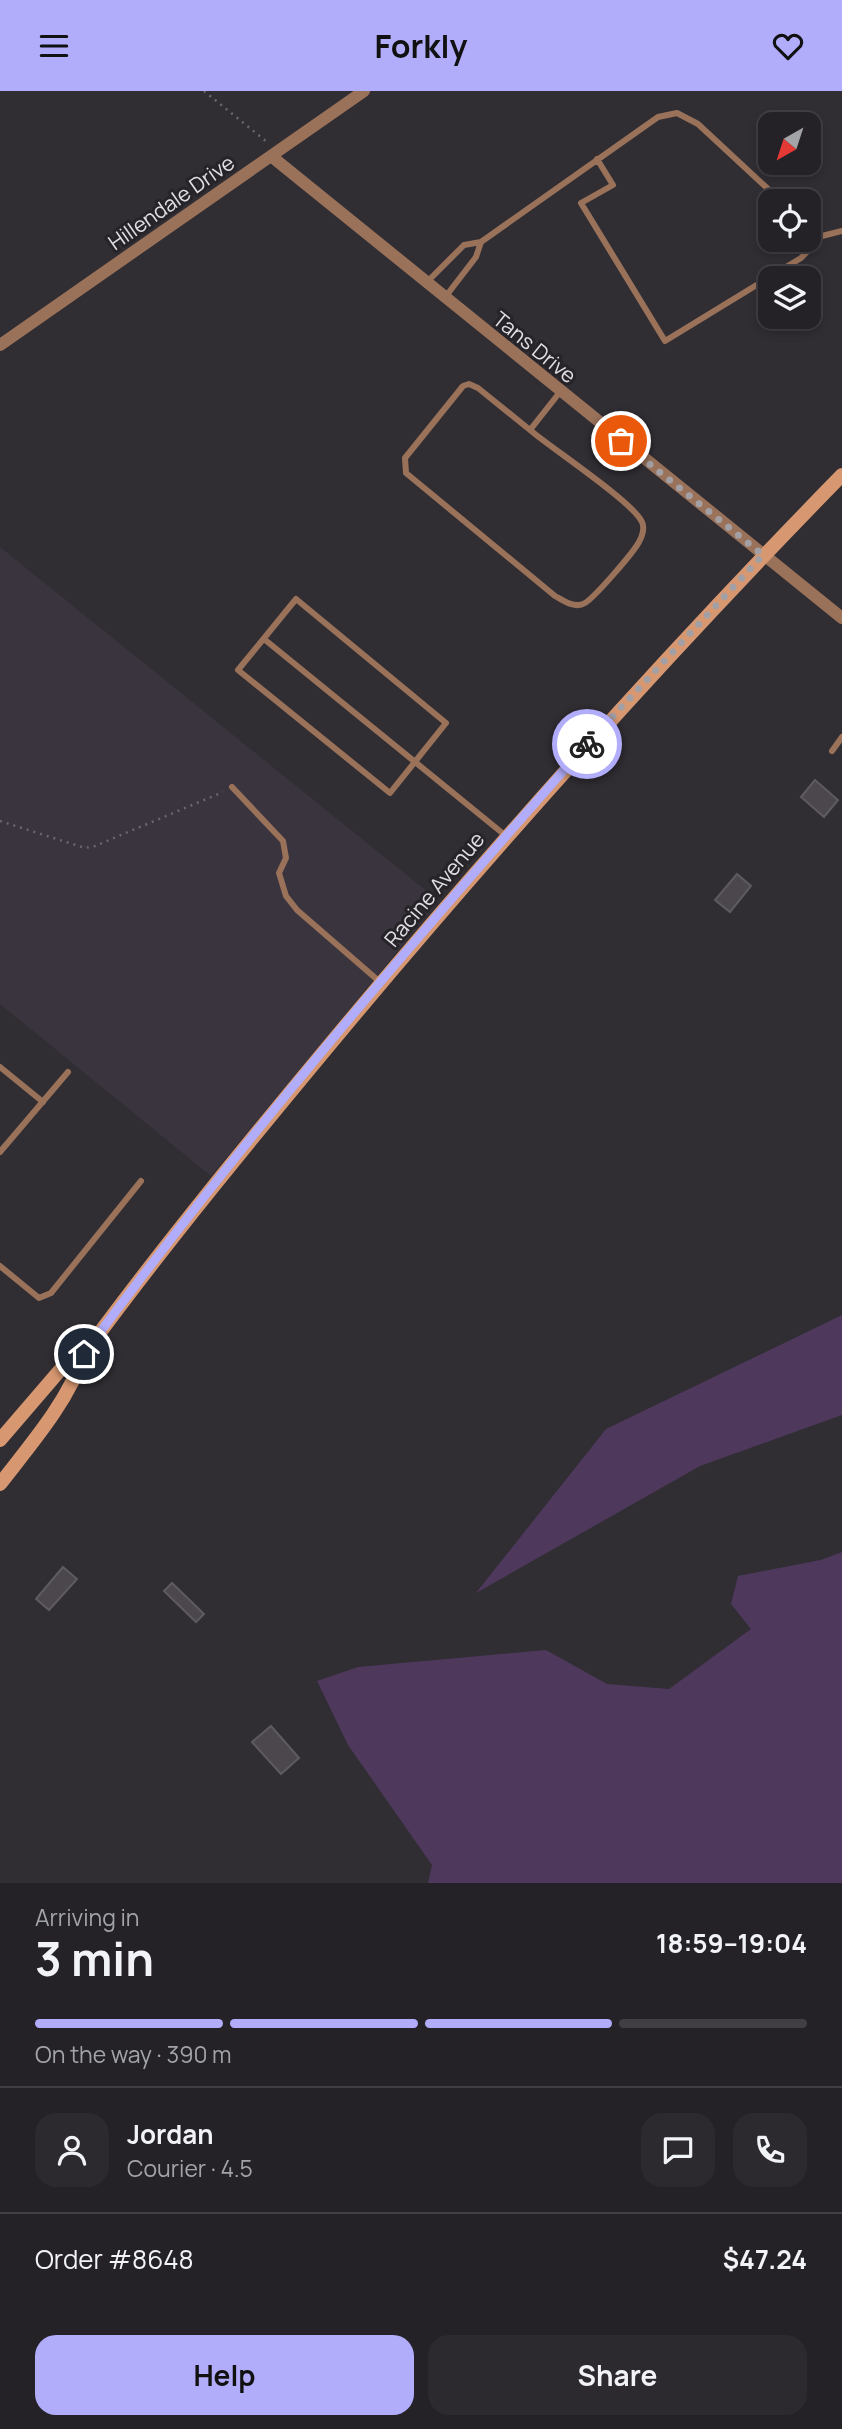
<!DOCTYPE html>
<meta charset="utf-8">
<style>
body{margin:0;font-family:Manrope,sans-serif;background:#2c2a2e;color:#f1f3f6;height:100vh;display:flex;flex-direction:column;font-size:26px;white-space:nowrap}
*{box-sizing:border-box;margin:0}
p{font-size:23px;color:#a3a4a7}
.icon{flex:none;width:38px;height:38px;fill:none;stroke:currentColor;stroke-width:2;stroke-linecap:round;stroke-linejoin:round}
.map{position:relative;height:1792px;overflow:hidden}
.panel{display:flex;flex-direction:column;background:#242226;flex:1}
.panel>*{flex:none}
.needle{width:46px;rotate:219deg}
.tools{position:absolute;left:758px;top:21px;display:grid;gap:14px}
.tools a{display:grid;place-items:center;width:63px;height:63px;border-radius:14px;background:#242226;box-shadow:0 4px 10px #0003,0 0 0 2px #413f43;font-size:35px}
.pin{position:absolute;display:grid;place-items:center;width:60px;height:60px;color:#fff;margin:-30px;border:4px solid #fff;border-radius:50%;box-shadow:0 2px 7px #0007}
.courier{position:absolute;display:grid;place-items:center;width:70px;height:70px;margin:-35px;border:5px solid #b1adfa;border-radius:50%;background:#fff;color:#222;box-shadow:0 2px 9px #0007}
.headline em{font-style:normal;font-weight:700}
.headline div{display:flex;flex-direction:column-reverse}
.headline{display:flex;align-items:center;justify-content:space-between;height:119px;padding:0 35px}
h1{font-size:46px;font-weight:700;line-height:52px}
.bar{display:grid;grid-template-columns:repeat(4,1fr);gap:10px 7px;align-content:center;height:84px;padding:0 35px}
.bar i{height:9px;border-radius:5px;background:#413f43}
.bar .current{background:#b1adfa}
.bar p{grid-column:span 4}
.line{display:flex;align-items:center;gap:18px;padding:0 35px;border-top:2px solid #413f43}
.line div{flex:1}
.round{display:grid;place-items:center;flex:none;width:74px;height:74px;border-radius:21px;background:#2c2a2e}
.action{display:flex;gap:14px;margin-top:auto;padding:14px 35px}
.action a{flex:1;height:80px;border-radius:21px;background:#b1adfa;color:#111;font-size:28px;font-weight:700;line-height:80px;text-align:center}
.action a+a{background:#2c2a2e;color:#f1f3f6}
header{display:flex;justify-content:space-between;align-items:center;height:91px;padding:0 35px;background:#b1adfa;color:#111;font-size:32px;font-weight:700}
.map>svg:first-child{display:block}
</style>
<header><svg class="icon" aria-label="menu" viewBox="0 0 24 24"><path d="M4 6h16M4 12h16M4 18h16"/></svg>Forkly<svg class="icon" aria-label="heart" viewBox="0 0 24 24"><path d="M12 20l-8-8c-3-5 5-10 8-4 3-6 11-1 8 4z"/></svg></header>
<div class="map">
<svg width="842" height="1792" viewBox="0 0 842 1792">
<rect width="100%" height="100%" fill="#302d33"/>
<!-- built -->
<path fill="#3a343f" d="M 0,456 L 439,810 L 211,1085 L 0,913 Z"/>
<!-- green -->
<path fill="#4e395d" d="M 842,1224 L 842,1324 L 700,1375 L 476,1502 L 606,1338 Z
M 842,1461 L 842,1792 L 428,1792 L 432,1774 L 348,1654 L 317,1590 L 358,1576 L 546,1559 L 607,1593 L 669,1598 L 751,1538 L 731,1513 L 738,1485 L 821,1469 Z"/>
<!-- building -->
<path fill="#4b474d" stroke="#5e5a61" stroke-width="2" d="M 815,689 L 838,709 L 824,726 L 801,706 Z
M 737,783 L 751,795 L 730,821 L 715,809 Z
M 63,1476 L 77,1488 L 49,1519 L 36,1508 Z
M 172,1492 L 204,1523 L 196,1531 L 164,1500 Z
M 271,1635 L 299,1667 L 281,1683 L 252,1651 Z"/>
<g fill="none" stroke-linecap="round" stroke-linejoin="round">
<!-- path -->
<path stroke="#6a676d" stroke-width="2.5" stroke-dasharray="2 5" stroke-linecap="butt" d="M 204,0 L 267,51
M 0,730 L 85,757 L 95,755 L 223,701"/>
<!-- service -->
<path stroke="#9a725a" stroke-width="6" d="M 597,68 L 613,94 L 581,112 L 665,250 L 801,167 L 822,145
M 808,136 L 822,145 L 842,140
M 481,151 L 658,26 L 677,22 L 698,33 L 781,110
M 426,192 L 464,154 L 481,151 L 476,166 L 446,205
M 530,339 L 478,297 L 469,293 L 463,295 L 405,367 L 406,382 L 555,505 C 564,510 575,518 585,512 C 595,506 633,462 639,451 C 642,446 645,437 642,431 C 633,411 551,357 530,339 L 560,301
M 296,508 L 446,632 L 390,702 L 238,579 Z
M 264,548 L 506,745
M 832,660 L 842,646
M 232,696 L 283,750 L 286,767 L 279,782 L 286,805 L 297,819 L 380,891
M 0,976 L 43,1011
M 0,1061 L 68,981
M 0,1175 L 39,1207 L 51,1202 L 141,1090"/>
<!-- minor -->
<path stroke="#9a725a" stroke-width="12" d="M 271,65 L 842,527
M 0,254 L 364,0"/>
<!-- secondary -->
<path stroke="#d79871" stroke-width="14" d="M 0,1349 L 61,1278 L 84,1263
M 0,1393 C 31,1353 68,1311 84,1263 C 167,1150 256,1042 346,934 C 505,744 669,561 842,384"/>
</g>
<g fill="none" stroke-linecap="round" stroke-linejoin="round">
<!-- done -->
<path stroke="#a2a0a5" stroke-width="7" stroke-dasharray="0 12.6" d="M 587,653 L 763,464 L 621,350"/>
<!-- route -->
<path stroke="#b1adfa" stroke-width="9" d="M 84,1263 C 240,1051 413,850 587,653"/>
</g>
<g text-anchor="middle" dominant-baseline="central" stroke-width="6" stroke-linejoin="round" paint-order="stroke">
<!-- street labels -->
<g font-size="21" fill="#e0dee2" stroke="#262329">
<text transform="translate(171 111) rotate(-35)">Hillendale Drive</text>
<text transform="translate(535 256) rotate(39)">Tans Drive</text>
<text transform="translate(434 798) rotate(-50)">Racine Avenue</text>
</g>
</g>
</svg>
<div class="tools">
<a><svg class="needle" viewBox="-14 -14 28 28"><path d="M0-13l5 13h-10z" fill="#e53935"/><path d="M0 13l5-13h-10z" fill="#a3a4a7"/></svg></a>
<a><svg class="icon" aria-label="locate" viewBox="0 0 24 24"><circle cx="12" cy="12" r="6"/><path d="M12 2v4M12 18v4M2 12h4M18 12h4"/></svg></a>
<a><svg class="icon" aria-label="layers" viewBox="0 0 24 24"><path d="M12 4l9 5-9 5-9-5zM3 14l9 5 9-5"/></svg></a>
</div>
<div class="pin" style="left:621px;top:350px;background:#ea580c"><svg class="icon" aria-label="bag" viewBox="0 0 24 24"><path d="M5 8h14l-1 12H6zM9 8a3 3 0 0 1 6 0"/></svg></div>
<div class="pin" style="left:84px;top:1263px;background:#1f2937"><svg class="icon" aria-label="home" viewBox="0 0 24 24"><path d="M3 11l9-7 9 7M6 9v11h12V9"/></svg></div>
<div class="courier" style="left:587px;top:653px"><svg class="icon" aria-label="bike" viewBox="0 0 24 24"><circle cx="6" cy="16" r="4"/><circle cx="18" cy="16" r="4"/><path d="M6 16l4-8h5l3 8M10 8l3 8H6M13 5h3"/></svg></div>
</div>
<section class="panel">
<div class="headline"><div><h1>3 min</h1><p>Arriving in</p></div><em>18:59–19:04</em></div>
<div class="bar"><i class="current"></i><i class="current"></i><i class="current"></i><i></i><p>On the way · 390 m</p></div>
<div class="line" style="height:126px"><a class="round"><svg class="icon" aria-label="person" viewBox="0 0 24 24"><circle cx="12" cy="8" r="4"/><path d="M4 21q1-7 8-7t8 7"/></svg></a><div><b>Jordan</b><p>Courier · 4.5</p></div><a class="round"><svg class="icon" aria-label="chat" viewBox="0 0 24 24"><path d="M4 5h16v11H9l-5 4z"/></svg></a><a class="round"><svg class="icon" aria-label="phone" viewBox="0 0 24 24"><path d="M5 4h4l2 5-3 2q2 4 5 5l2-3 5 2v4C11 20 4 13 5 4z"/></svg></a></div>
<div class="line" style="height:91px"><div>Order #8648</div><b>$47.24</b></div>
<div class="action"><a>Help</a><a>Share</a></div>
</section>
